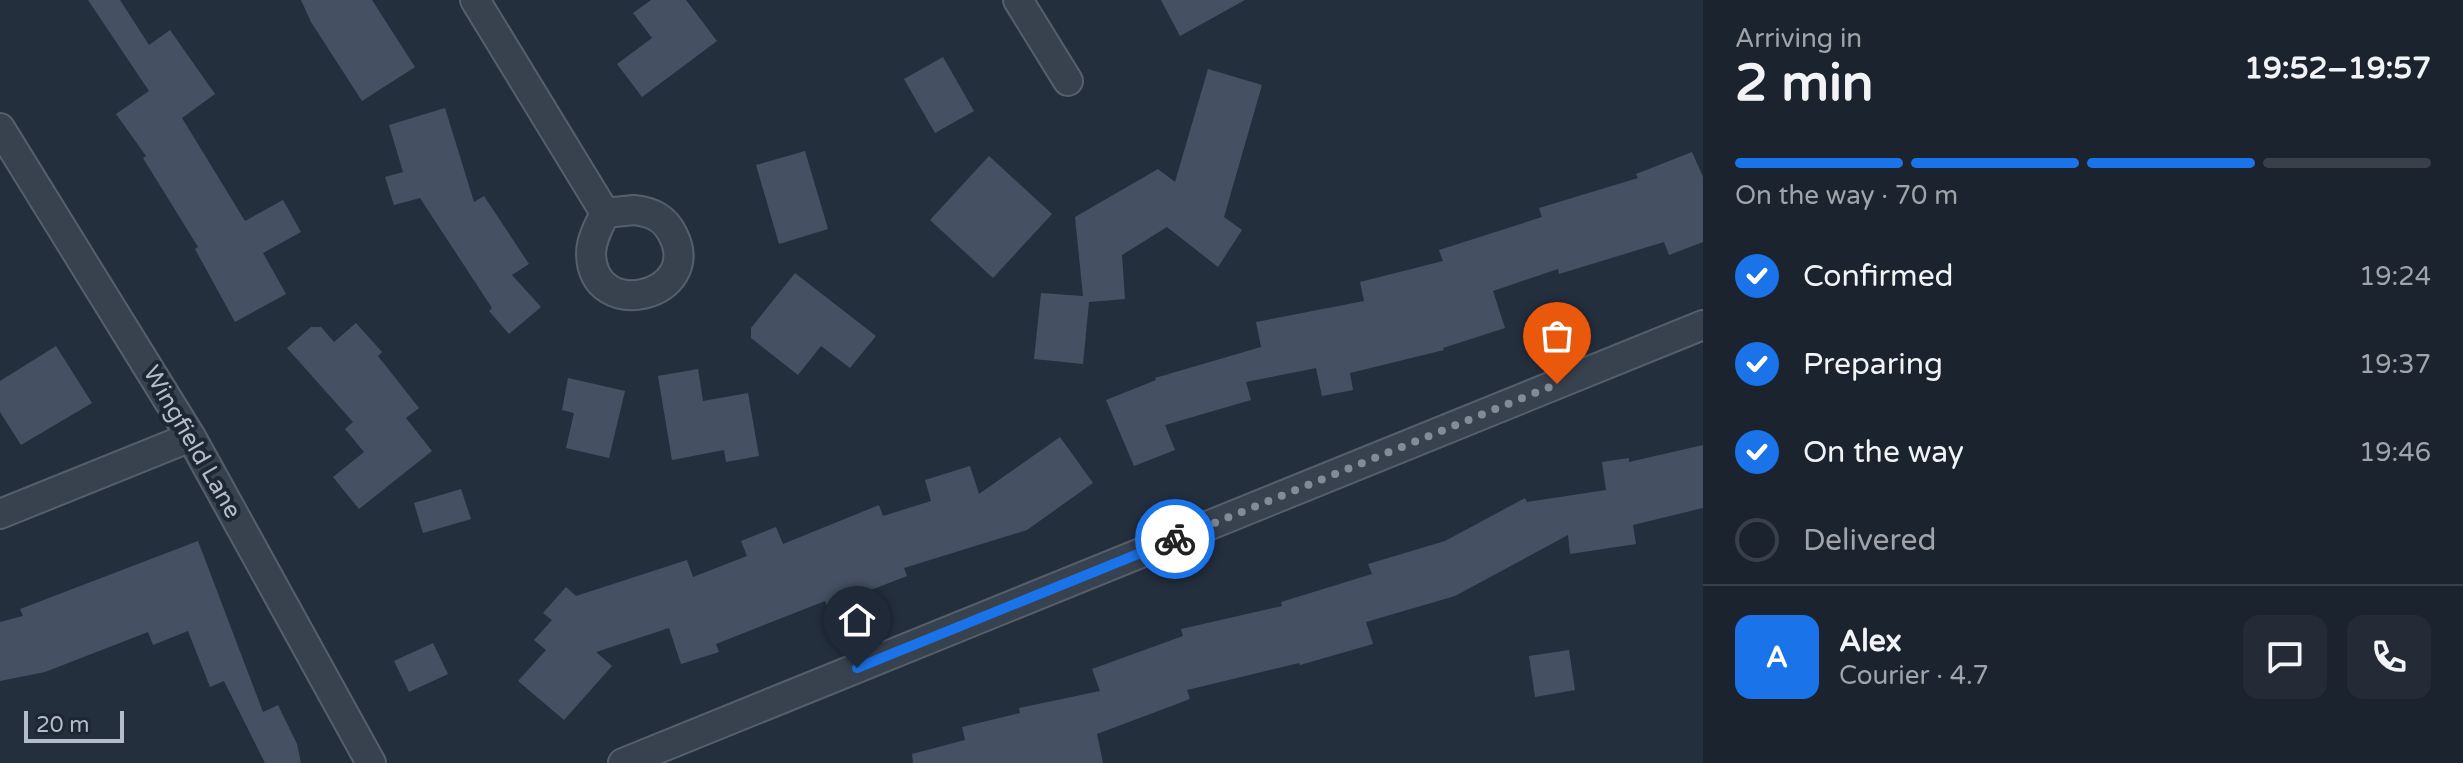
<!DOCTYPE html>
<meta charset="utf-8">
<style>
body{margin:0;font-family:"Varela Round",sans-serif;background:#242b36;color:#f1f3f6;height:100vh;display:flex;flex-direction:column;font-size:30px;white-space:nowrap}
*{box-sizing:border-box;margin:0}
p{font-size:26px;color:#a0a4aa}
.icon{flex:none;width:44px;height:44px;fill:none;stroke:currentColor;stroke-width:2;stroke-linecap:round;stroke-linejoin:round}
.map{position:relative;flex:1;overflow:hidden}
.details{display:flex;flex-direction:column;background:#1b232e;width:760px}
.details>*{flex:none}
.scale{position:absolute;left:24px;bottom:20px;width:100px;box-sizing:border-box;padding-left:8px;border:4px solid #b4bcc9;border-top:0;font-size:22px;line-height:28px;white-space:nowrap;color:#b4bcc9;-webkit-text-stroke:6px #1d2633;paint-order:stroke}
.pin{position:absolute;display:grid;place-items:center;width:68px;height:68px;color:#fff;margin:-82px -34px;border-radius:50% 50% 50% 0;rotate:-45deg;box-shadow:0 0 8px #0007}
.pin .icon{rotate:45deg}
.courier{position:absolute;display:grid;place-items:center;width:80px;height:80px;margin:-40px;border:6px solid #1a73e8;border-radius:50%;background:#fff;color:#222;box-shadow:0 2px 10px #0007}
.summary em{font-style:normal;font-weight:700}
.summary div{display:flex;flex-direction:column-reverse}
.summary{display:flex;align-items:center;justify-content:space-between;height:136px;padding:0 32px}
h1{font-size:52px;font-weight:700;line-height:60px}
.bar{display:grid;grid-template-columns:repeat(4,1fr);gap:12px 8px;align-content:center;height:96px;padding:0 32px}
.bar i{height:10px;border-radius:6px;background:#39404a}
.bar .selected{background:#1a73e8}
.bar p{grid-column:span 4}
.line{display:flex;align-items:center;gap:20px;padding:0 32px;border-top:2px solid #39404a}
.line div{flex:1}
.round{display:grid;place-items:center;flex:none;width:84px;height:84px;border-radius:16px;background:#242b36}
ol{padding:0 32px;list-style:none}
li{display:flex;align-items:center;gap:24px;height:88px}
li p{margin-inline-start:auto}
li .icon{padding:8px;border-radius:50%;background:#1a73e8;color:#fff;stroke-width:4}
li:last-child{color:#a0a4aa}
li i{width:44px;height:44px;border:4px solid #39404a;border-radius:50%}
main{display:flex;flex:1;min-height:0}
.map>svg:first-child{display:block}
</style>
<main>
<div class="map">
<svg width="1703" height="763" viewBox="0 0 1703 763">
<rect width="100%" height="100%" fill="#242f3e"/>
<!-- building -->
<path fill="#455162" d="M 88,0 L 120,0 L 149,45 L 170,30 L 215,94 L 182,118 L 245,221 L 283,200 L 301,232 L 263,253 L 286,294 L 235,322 L 195,249 L 198,247 L 143,158 L 146,156 L 116,114 L 149,91 Z
M 301,0 L 372,0 L 415,67 L 362,101 L 311,22 Z
M 651,0 L 686,0 L 717,41 L 642,97 L 617,64 L 652,38 L 633,13 Z
M 1161,0 L 1245,0 L 1180,36 Z
M 943,57 L 974,111 L 935,133 L 904,79 Z
M 1208,69 L 1262,85 L 1224,217 L 1242,230 L 1218,267 L 1167,227 L 1122,255 L 1125,299 L 1089,302 L 1083,364 L 1034,359 L 1041,293 L 1083,296 L 1075,217 L 1158,169 L 1175,182 Z
M 445,108 L 474,202 L 484,196 L 529,264 L 512,275 L 541,307 L 509,334 L 489,311 L 492,308 L 420,198 L 394,205 L 385,177 L 403,172 L 389,125 Z
M 805,151 L 828,229 L 779,244 L 756,165 Z
M 1692,152 L 1703,177 L 1703,242 L 1669,255 L 1664,242 L 1559,274 L 1558,269 L 1493,291 L 1505,328 L 1443,348 L 1444,350 L 1350,373 L 1353,390 L 1322,396 L 1316,368 L 1246,382 L 1251,400 L 1165,425 L 1175,450 L 1134,466 L 1106,400 L 1156,380 L 1155,378 L 1261,347 L 1256,322 L 1364,301 L 1360,282 L 1443,261 L 1439,250 L 1542,217 L 1539,208 L 1638,178 L 1636,174 Z
M 989,156 L 1052,214 L 993,278 L 930,220 Z
M 795,273 L 876,336 L 850,368 L 821,346 L 798,375 L 751,338 L 751,328 Z
M 356,323 L 382,352 L 378,356 L 419,408 L 406,418 L 432,451 L 359,509 L 333,477 L 364,452 L 345,429 L 353,422 L 287,348 L 311,327 L 321,327 L 334,342 Z
M 56,346 L 92,403 L 21,445 L 0,412 L 0,381 Z
M 698,369 L 703,401 L 748,393 L 759,456 L 726,462 L 724,450 L 672,460 L 658,376 Z
M 568,378 L 625,391 L 609,458 L 566,448 L 574,413 L 562,410 Z
M 1060,437 L 1093,483 L 1027,530 L 904,568 L 907,576 L 827,607 L 825,601 L 716,644 L 719,652 L 681,664 L 669,628 L 596,652 L 612,666 L 564,720 L 518,681 L 546,650 L 534,640 L 552,620 L 543,613 L 566,587 L 576,596 L 687,560 L 693,577 L 747,556 L 741,541 L 776,527 L 783,544 L 879,505 L 883,516 L 931,501 L 925,480 L 970,466 L 979,494 Z
M 1703,445 L 1703,508 L 1633,525 L 1636,544 L 1570,554 L 1568,535 L 1455,596 L 1366,622 L 1373,644 L 1300,665 L 1299,663 L 1187,690 L 1190,699 L 1097,734 L 1103,763 L 913,763 L 912,754 L 965,740 L 962,727 L 1020,713 L 1019,708 L 1100,691 L 1092,669 L 1183,636 L 1181,629 L 1282,606 L 1281,602 L 1372,574 L 1368,564 L 1445,541 L 1525,498 L 1527,502 L 1606,490 L 1602,462 L 1629,458 L 1629,462 Z
M 461,489 L 471,519 L 423,533 L 414,503 Z
M 198,541 L 263,712 L 278,705 L 297,744 L 301,763 L 265,763 L 224,681 L 210,687 L 188,631 L 153,645 L 148,632 L 45,672 L 0,681 L 0,622 L 23,616 L 20,609 Z
M 433,643 L 448,674 L 409,692 L 394,661 Z
M 1569,650 L 1575,690 L 1535,697 L 1529,656 Z"/>
<g fill="none" stroke-linecap="round" stroke-linejoin="round">
<!-- minor casing -->
<g stroke="#565f6c" stroke-width="32">
<path id="minor" d="M 475,0 L 605,213
M 1018,0 L 1068,81
M 0,128 L 191,437 L 371,763
M 634,210 C 652,212 665,218 673,235 C 704,296 593,324 591,254 C 591,239 599,226 605,213 Z
M 0,514 L 191,437
M 623,763 L 1703,325"/>
</g>
<!-- minor -->
<use href="#minor" stroke="#38414e" stroke-width="28"/>
</g>
<g fill="none" stroke-linecap="round" stroke-linejoin="round">
<!-- done -->
<path stroke="#828b98" stroke-width="8" stroke-dasharray="0 14.4" d="M 1175,539 L 1557,384"/>
<!-- route -->
<path stroke="#1a73e8" stroke-width="10" d="M 857,668 L 1175,539"/>
</g>
<g text-anchor="middle" dominant-baseline="central" stroke-width="8" stroke-linejoin="round" paint-order="stroke">
<!-- street labels -->
<g font-size="24" fill="#b4bcc9" stroke="#1d2633">
<text transform="translate(192 442) rotate(60)">Wingfield Lane</text>
</g>
</g>
</svg>
<div class="scale">20 m</div>
<div class="pin" style="left:1557px;top:384px;background:#ea580c"><svg class="icon" aria-label="bag" viewBox="0 0 24 24"><path d="M5 8h14l-1 12H6zM9 8a3 3 0 0 1 6 0"/></svg></div>
<div class="pin" style="left:857px;top:668px;background:#1f2937"><svg class="icon" aria-label="home" viewBox="0 0 24 24"><path d="M3 11l9-7 9 7M6 9v11h12V9"/></svg></div>
<div class="courier" style="left:1175px;top:539px"><svg class="icon" aria-label="bike" viewBox="0 0 24 24"><circle cx="6" cy="16" r="4"/><circle cx="18" cy="16" r="4"/><path d="M6 16l4-8h5l3 8M10 8l3 8H6M13 5h3"/></svg></div>
</div>
<section class="details">
<div class="summary"><div><h1>2 min</h1><p>Arriving in</p></div><em>19:52–19:57</em></div>
<div class="bar"><i class="selected"></i><i class="selected"></i><i class="selected"></i><i></i><p>On the way · 70 m</p></div>
<ol>
<li><svg class="icon" aria-label="check" viewBox="0 0 24 24"><path d="M5 12l5 5 9-10"/></svg>Confirmed<p>19:24</p></li>
<li><svg class="icon" aria-label="check" viewBox="0 0 24 24"><path d="M5 12l5 5 9-10"/></svg>Preparing<p>19:37</p></li>
<li><svg class="icon" aria-label="check" viewBox="0 0 24 24"><path d="M5 12l5 5 9-10"/></svg>On the way<p>19:46</p></li>
<li><i></i>Delivered</li>
</ol>
<div class="line" style="height:144px"><b class="round" style="background:#1a73e8;color:#fff">A</b><div><b>Alex</b><p>Courier · 4.7</p></div><a class="round"><svg class="icon" aria-label="chat" viewBox="0 0 24 24"><path d="M4 5h16v11H9l-5 4z"/></svg></a><a class="round"><svg class="icon" aria-label="phone" viewBox="0 0 24 24"><path d="M5 4h4l2 5-3 2q2 4 5 5l2-3 5 2v4C11 20 4 13 5 4z"/></svg></a></div>
</section>
</main>
